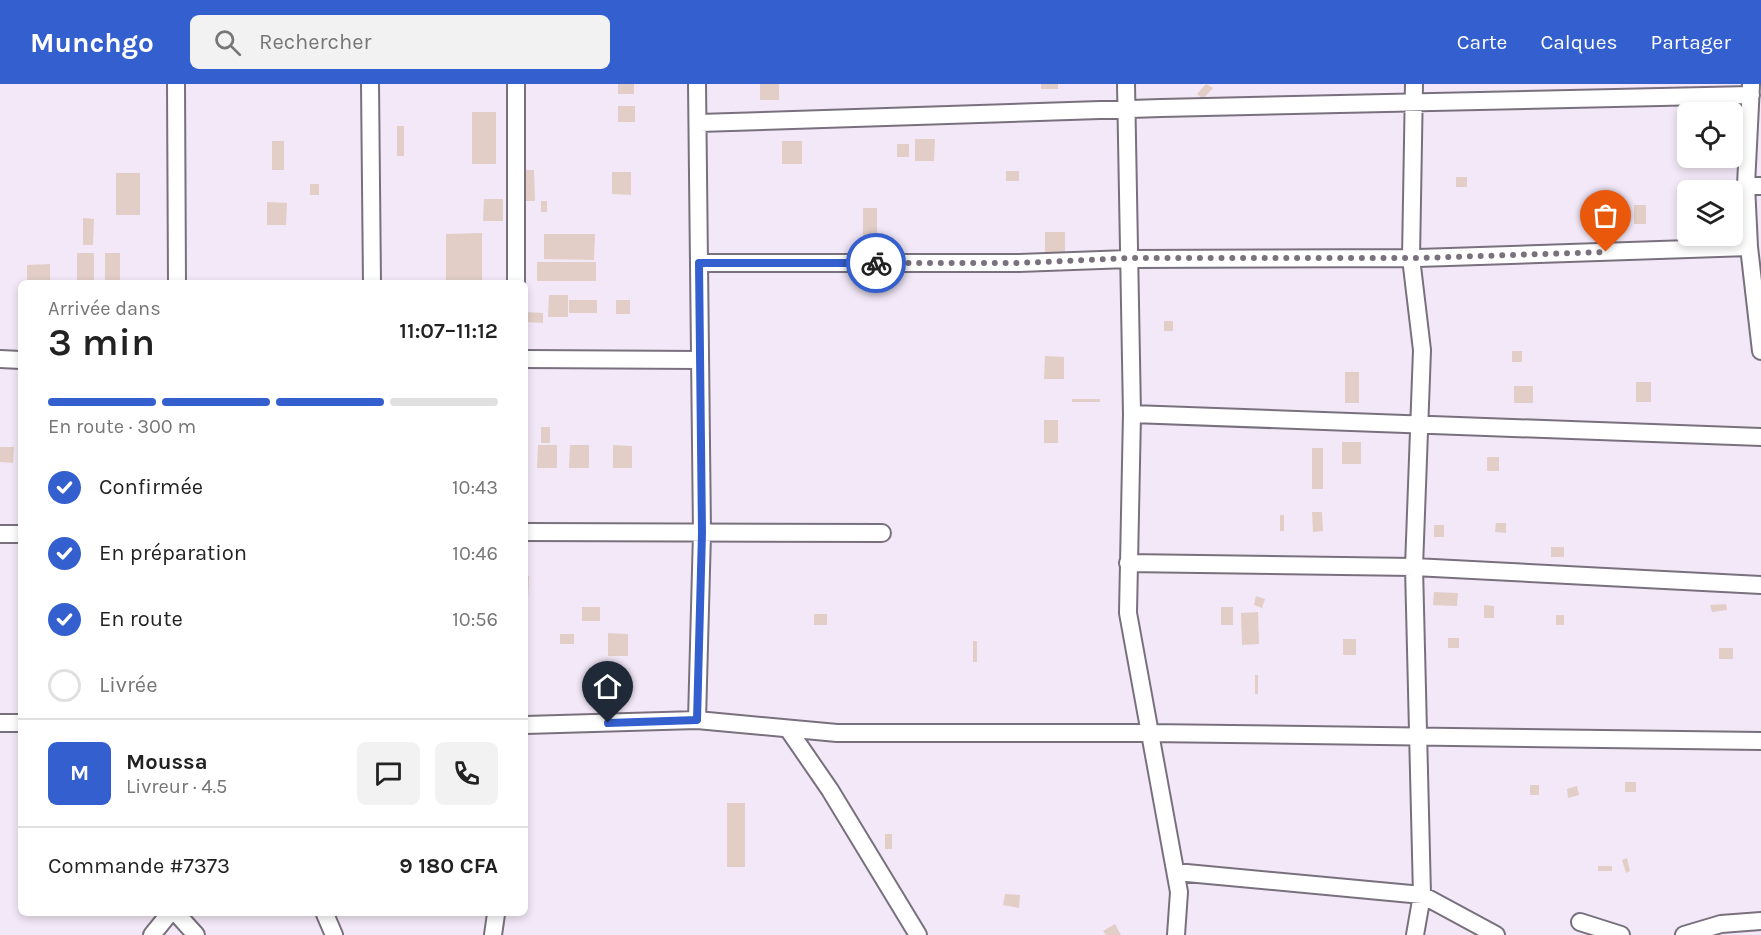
<!DOCTYPE html>
<html lang="fr">
<meta charset="utf-8">
<style>
body{margin:0;font-family:Karla,sans-serif;background:#f2f2f2;color:#222;height:100vh;display:flex;flex-direction:column;font-size:22px;white-space:nowrap}
*{box-sizing:border-box;margin:0}
p{font-size:20px;color:#767676}
.icon{flex:none;width:33px;height:33px;fill:none;stroke:currentColor;stroke-width:2;stroke-linecap:round;stroke-linejoin:round}
.map{position:relative;flex:1;overflow:hidden}
.sheet{position:absolute;left:18px;top:196px;width:510px;height:636px;display:flex;flex-direction:column;background:#fff;border-radius:9px;box-shadow:0 3px 9px #0003}
.sheet>*{flex:none}
.controls{position:absolute;left:1677px;top:18px;display:grid;gap:12px}
.controls a{display:grid;place-items:center;width:66px;height:66px;border-radius:9px;background:#fff;box-shadow:0 3px 9px #0003;font-size:30px}
.pin{position:absolute;display:grid;place-items:center;width:51px;height:51px;color:#fff;margin:-62px -26px;border-radius:50% 50% 50% 0;rotate:-45deg;box-shadow:0 0 6px #0007}
.pin .icon{rotate:45deg}
.courier{position:absolute;display:grid;place-items:center;width:60px;height:60px;margin:-30px;border:4px solid #345fcf;border-radius:50%;background:#fff;color:#222;box-shadow:0 2px 8px #0007}
.overview em{font-style:normal;font-weight:600}
.overview div{display:flex;flex-direction:column-reverse}
.overview{display:flex;align-items:center;justify-content:space-between;height:102px;padding:0 30px}
h1{font-size:39px;font-weight:600;line-height:45px}
.bar{display:grid;grid-template-columns:repeat(4,1fr);gap:9px 6px;align-content:center;height:72px;padding:0 30px}
.bar i{height:8px;border-radius:4px;background:#e0e0e0}
.bar .selected{background:#345fcf}
.bar p{grid-column:span 4}
.line{display:flex;align-items:center;gap:15px;padding:0 30px;border-top:2px solid #e0e0e0}
.line div{flex:1}
.round{display:grid;place-items:center;flex:none;width:63px;height:63px;border-radius:9px;background:#f2f2f2}
ol{padding:0 30px;list-style:none}
li{display:flex;align-items:center;gap:18px;height:66px}
li p{margin-inline-start:auto}
li .icon{padding:6px;border-radius:50%;background:#345fcf;color:#fff;stroke-width:4}
li:last-child{color:#767676}
li i{width:33px;height:33px;border:3px solid #e0e0e0;border-radius:50%}
header{display:flex;align-items:center;gap:36px;box-sizing:border-box;height:84px;padding:0 30px;background:#345fcf;color:#fff}
header strong{font-size:28px}
nav{display:flex;gap:33px;margin-inline-start:auto;font-size:21px}
.search{width:420px;height:54px;background:#f2f2f2;display:flex;align-items:center;gap:15px;box-sizing:border-box;padding:0 21px;border-radius:9px;color:#767676;font-size:22px}
.map>svg:first-child{display:block}
</style>
<header>
<strong>Munchgo</strong>
<div class="search"><svg class="icon" aria-label="search" viewBox="0 0 24 24"><circle cx="10" cy="10" r="6"/><path d="M15 15l6 6"/></svg>Rechercher</div>
<nav><a>Carte</a><a>Calques</a><a>Partager</a></nav>
</header>
<div class="map">
<svg width="1761" height="851" viewBox="0 0 1761 851">
<rect width="100%" height="100%" fill="#f3e8f8"/>
<!-- building -->
<path fill="#e2cec7" d="M 618,0 L 634,0 L 634,10 L 618,10 Z
M 760,0 L 779,0 L 779,16 L 760,16 Z
M 1041,0 L 1058,0 L 1058,5 L 1041,5 Z
M 1206,0 L 1213,4 L 1203,15 L 1197,10 Z
M 618,22 L 635,22 L 635,38 L 618,38 Z
M 472,28 L 496,28 L 496,80 L 472,80 Z
M 397,42 L 404,42 L 404,72 L 397,72 Z
M 915,55 L 935,55 L 934,77 L 915,77 Z
M 272,57 L 284,57 L 284,86 L 272,86 Z
M 782,57 L 802,57 L 802,80 L 782,80 Z
M 897,60 L 909,60 L 909,73 L 897,73 Z
M 524,86 L 534,86 L 535,117 L 524,117 Z
M 1006,87 L 1019,87 L 1019,97 L 1006,97 Z
M 612,88 L 631,88 L 631,111 L 612,110 Z
M 116,89 L 140,89 L 140,131 L 116,131 Z
M 1456,93 L 1467,93 L 1467,103 L 1456,103 Z
M 310,100 L 319,100 L 319,111 L 310,111 Z
M 484,115 L 503,115 L 503,137 L 483,137 Z
M 541,117 L 547,117 L 547,128 L 541,128 Z
M 267,118 L 287,119 L 286,141 L 267,141 Z
M 1634,121 L 1646,121 L 1646,140 L 1634,140 Z
M 863,124 L 877,124 L 877,162 L 863,162 Z
M 83,134 L 94,135 L 93,161 L 83,161 Z
M 1045,148 L 1065,148 L 1065,171 L 1045,170 Z
M 482,149 L 482,200 L 446,200 L 446,150 Z
M 544,150 L 595,150 L 594,176 L 544,175 Z
M 77,169 L 94,169 L 94,200 L 77,200 Z
M 105,169 L 120,169 L 120,200 L 105,200 Z
M 537,178 L 596,178 L 596,197 L 537,197 Z
M 50,180 L 50,200 L 27,200 L 27,181 Z
M 549,211 L 568,211 L 568,233 L 548,233 Z
M 569,216 L 597,216 L 597,229 L 569,229 Z
M 616,216 L 630,216 L 630,230 L 616,230 Z
M 525,228 L 543,229 L 543,239 L 525,238 Z
M 1164,237 L 1173,237 L 1173,247 L 1164,247 Z
M 1512,267 L 1522,267 L 1522,278 L 1512,278 Z
M 1045,272 L 1064,273 L 1064,295 L 1044,295 Z
M 1345,288 L 1359,288 L 1359,319 L 1345,319 Z
M 1636,298 L 1651,298 L 1651,318 L 1636,318 Z
M 1514,302 L 1533,302 L 1533,319 L 1514,319 Z
M 1072,315 L 1100,315 L 1100,318 L 1072,318 Z
M 1044,336 L 1058,336 L 1058,359 L 1044,359 Z
M 541,343 L 550,343 L 550,359 L 541,359 Z
M 1342,358 L 1361,358 L 1361,380 L 1342,380 Z
M 538,361 L 557,361 L 557,384 L 537,384 Z
M 570,361 L 589,361 L 589,384 L 569,384 Z
M 613,361 L 632,362 L 632,384 L 613,384 Z
M 0,363 L 14,363 L 13,379 L 0,378 Z
M 1312,364 L 1323,364 L 1323,405 L 1312,405 Z
M 1487,373 L 1499,373 L 1499,387 L 1487,387 Z
M 1312,428 L 1322,428 L 1323,447 L 1313,448 Z
M 1280,431 L 1284,431 L 1284,447 L 1280,447 Z
M 1496,439 L 1506,439 L 1506,449 L 1495,448 Z
M 1434,441 L 1444,441 L 1444,453 L 1434,453 Z
M 1551,463 L 1564,463 L 1564,473 L 1551,473 Z
M 525,492 L 529,492 L 528,514 L 525,514 Z
M 1434,508 L 1458,509 L 1457,522 L 1433,521 Z
M 1256,512 L 1265,515 L 1262,524 L 1254,521 Z
M 525,517 L 528,517 L 528,540 L 525,540 Z
M 1726,520 L 1727,526 L 1712,528 L 1710,521 Z
M 1484,521 L 1494,522 L 1494,534 L 1484,534 Z
M 582,523 L 600,523 L 600,537 L 582,537 Z
M 1221,523 L 1233,523 L 1233,541 L 1221,541 Z
M 1258,528 L 1259,560 L 1242,561 L 1241,529 Z
M 814,530 L 827,530 L 827,541 L 814,541 Z
M 1556,531 L 1564,531 L 1564,541 L 1556,541 Z
M 608,549 L 628,550 L 628,572 L 608,572 Z
M 560,550 L 574,550 L 574,560 L 560,560 Z
M 1448,554 L 1459,554 L 1459,564 L 1448,564 Z
M 1343,555 L 1356,555 L 1356,571 L 1343,571 Z
M 973,557 L 977,557 L 977,578 L 973,578 Z
M 1719,564 L 1733,564 L 1733,575 L 1719,575 Z
M 1255,591 L 1258,591 L 1258,610 L 1255,610 Z
M 1625,698 L 1636,698 L 1636,708 L 1625,708 Z
M 1530,701 L 1539,701 L 1539,711 L 1530,711 Z
M 1577,702 L 1579,711 L 1568,714 L 1567,705 Z
M 727,719 L 745,719 L 745,783 L 727,783 Z
M 885,750 L 892,750 L 892,765 L 885,765 Z
M 1627,774 L 1630,787 L 1626,789 L 1622,776 Z
M 1598,782 L 1612,782 L 1612,787 L 1598,787 Z
M 1005,810 L 1020,811 L 1019,824 L 1003,821 Z
M 1115,840 L 1121,851 L 1106,851 L 1103,847 Z"/>
<g fill="none" stroke-linecap="round" stroke-linejoin="round">
<!-- minor casing -->
<g stroke="#79707e" stroke-width="20">
<path id="minor" d="M 176,0 L 177,200
M 370,0 L 372,200
M 516,0 L 516,200
M 697,0 L 702,449 L 697,636
M 1126,0 L 1132,330 L 1128,529 L 1179,808 L 1176,851
M 1414,0 L 1411,174 L 1422,266 L 1414,483 L 1422,811 L 1415,851
M 1751,1 L 1746,101 L 1749,163 L 1761,267
M 699,39 L 1161,24 L 1751,11
M 1746,101 L 1761,102
M 699,179 L 1019,179 L 1128,175 L 1418,174 L 1749,163
M 0,275 L 21,276
M 525,275 L 700,276
M 1132,330 L 1761,353
M 525,448 L 882,449
M 0,450 L 21,450
M 1128,479 L 1414,483 L 1761,501
M 0,639 L 21,639
M 525,641 L 697,636 L 837,649 L 1148,649 L 1761,657
M 788,645 L 830,706 L 918,851
M 1176,788 L 1422,811 L 1496,851
M 177,830 L 196,851
M 325,830 L 334,851
M 1580,838 L 1621,851
M 152,851 L 169,830
M 493,851 L 496,830
M 1684,851 L 1721,840 L 1761,837"/>
</g>
<!-- minor -->
<use href="#minor" stroke="#fff" stroke-width="16"/>
</g>
<g fill="none" stroke-linecap="round" stroke-linejoin="round">
<!-- done -->
<path stroke="#79727c" stroke-width="6" stroke-dasharray="0 10.8" d="M 876,179 L 1019,179 L 1128,174 L 1418,174 L 1606,168"/>
<!-- route -->
<path stroke="#345fcf" stroke-width="8" d="M 608,639 L 697,636 L 702,449 L 699,179 L 876,179"/>
</g>
</svg>
<div class="controls">
<a><svg class="icon" aria-label="locate" viewBox="0 0 24 24"><circle cx="12" cy="12" r="6"/><path d="M12 2v4M12 18v4M2 12h4M18 12h4"/></svg></a>
<a><svg class="icon" aria-label="layers" viewBox="0 0 24 24"><path d="M12 4l9 5-9 5-9-5zM3 14l9 5 9-5"/></svg></a>
</div>
<div class="pin" style="left:1606px;top:168px;background:#ea580c"><svg class="icon" aria-label="bag" viewBox="0 0 24 24"><path d="M5 8h14l-1 12H6zM9 8a3 3 0 0 1 6 0"/></svg></div>
<div class="pin" style="left:608px;top:639px;background:#1f2937"><svg class="icon" aria-label="home" viewBox="0 0 24 24"><path d="M3 11l9-7 9 7M6 9v11h12V9"/></svg></div>
<div class="courier" style="left:876px;top:179px"><svg class="icon" aria-label="bike" viewBox="0 0 24 24"><circle cx="6" cy="16" r="4"/><circle cx="18" cy="16" r="4"/><path d="M6 16l4-8h5l3 8M10 8l3 8H6M13 5h3"/></svg></div>
<section class="sheet">
<div class="overview"><div><h1>3 min</h1><p>Arrivée dans</p></div><em>11:07–11:12</em></div>
<div class="bar"><i class="selected"></i><i class="selected"></i><i class="selected"></i><i></i><p>En route · 300 m</p></div>
<ol>
<li><svg class="icon" aria-label="check" viewBox="0 0 24 24"><path d="M5 12l5 5 9-10"/></svg>Confirmée<p>10:43</p></li>
<li><svg class="icon" aria-label="check" viewBox="0 0 24 24"><path d="M5 12l5 5 9-10"/></svg>En préparation<p>10:46</p></li>
<li><svg class="icon" aria-label="check" viewBox="0 0 24 24"><path d="M5 12l5 5 9-10"/></svg>En route<p>10:56</p></li>
<li><i></i>Livrée</li>
</ol>
<div class="line" style="height:108px"><b class="round" style="background:#345fcf;color:#fff">M</b><div><b>Moussa</b><p>Livreur · 4.5</p></div><a class="round"><svg class="icon" aria-label="chat" viewBox="0 0 24 24"><path d="M4 5h16v11H9l-5 4z"/></svg></a><a class="round"><svg class="icon" aria-label="phone" viewBox="0 0 24 24"><path d="M5 4h4l2 5-3 2q2 4 5 5l2-3 5 2v4C11 20 4 13 5 4z"/></svg></a></div>
<div class="line" style="height:78px"><div>Commande #7373</div><b>9 180 CFA</b></div>
</section>
</div>
